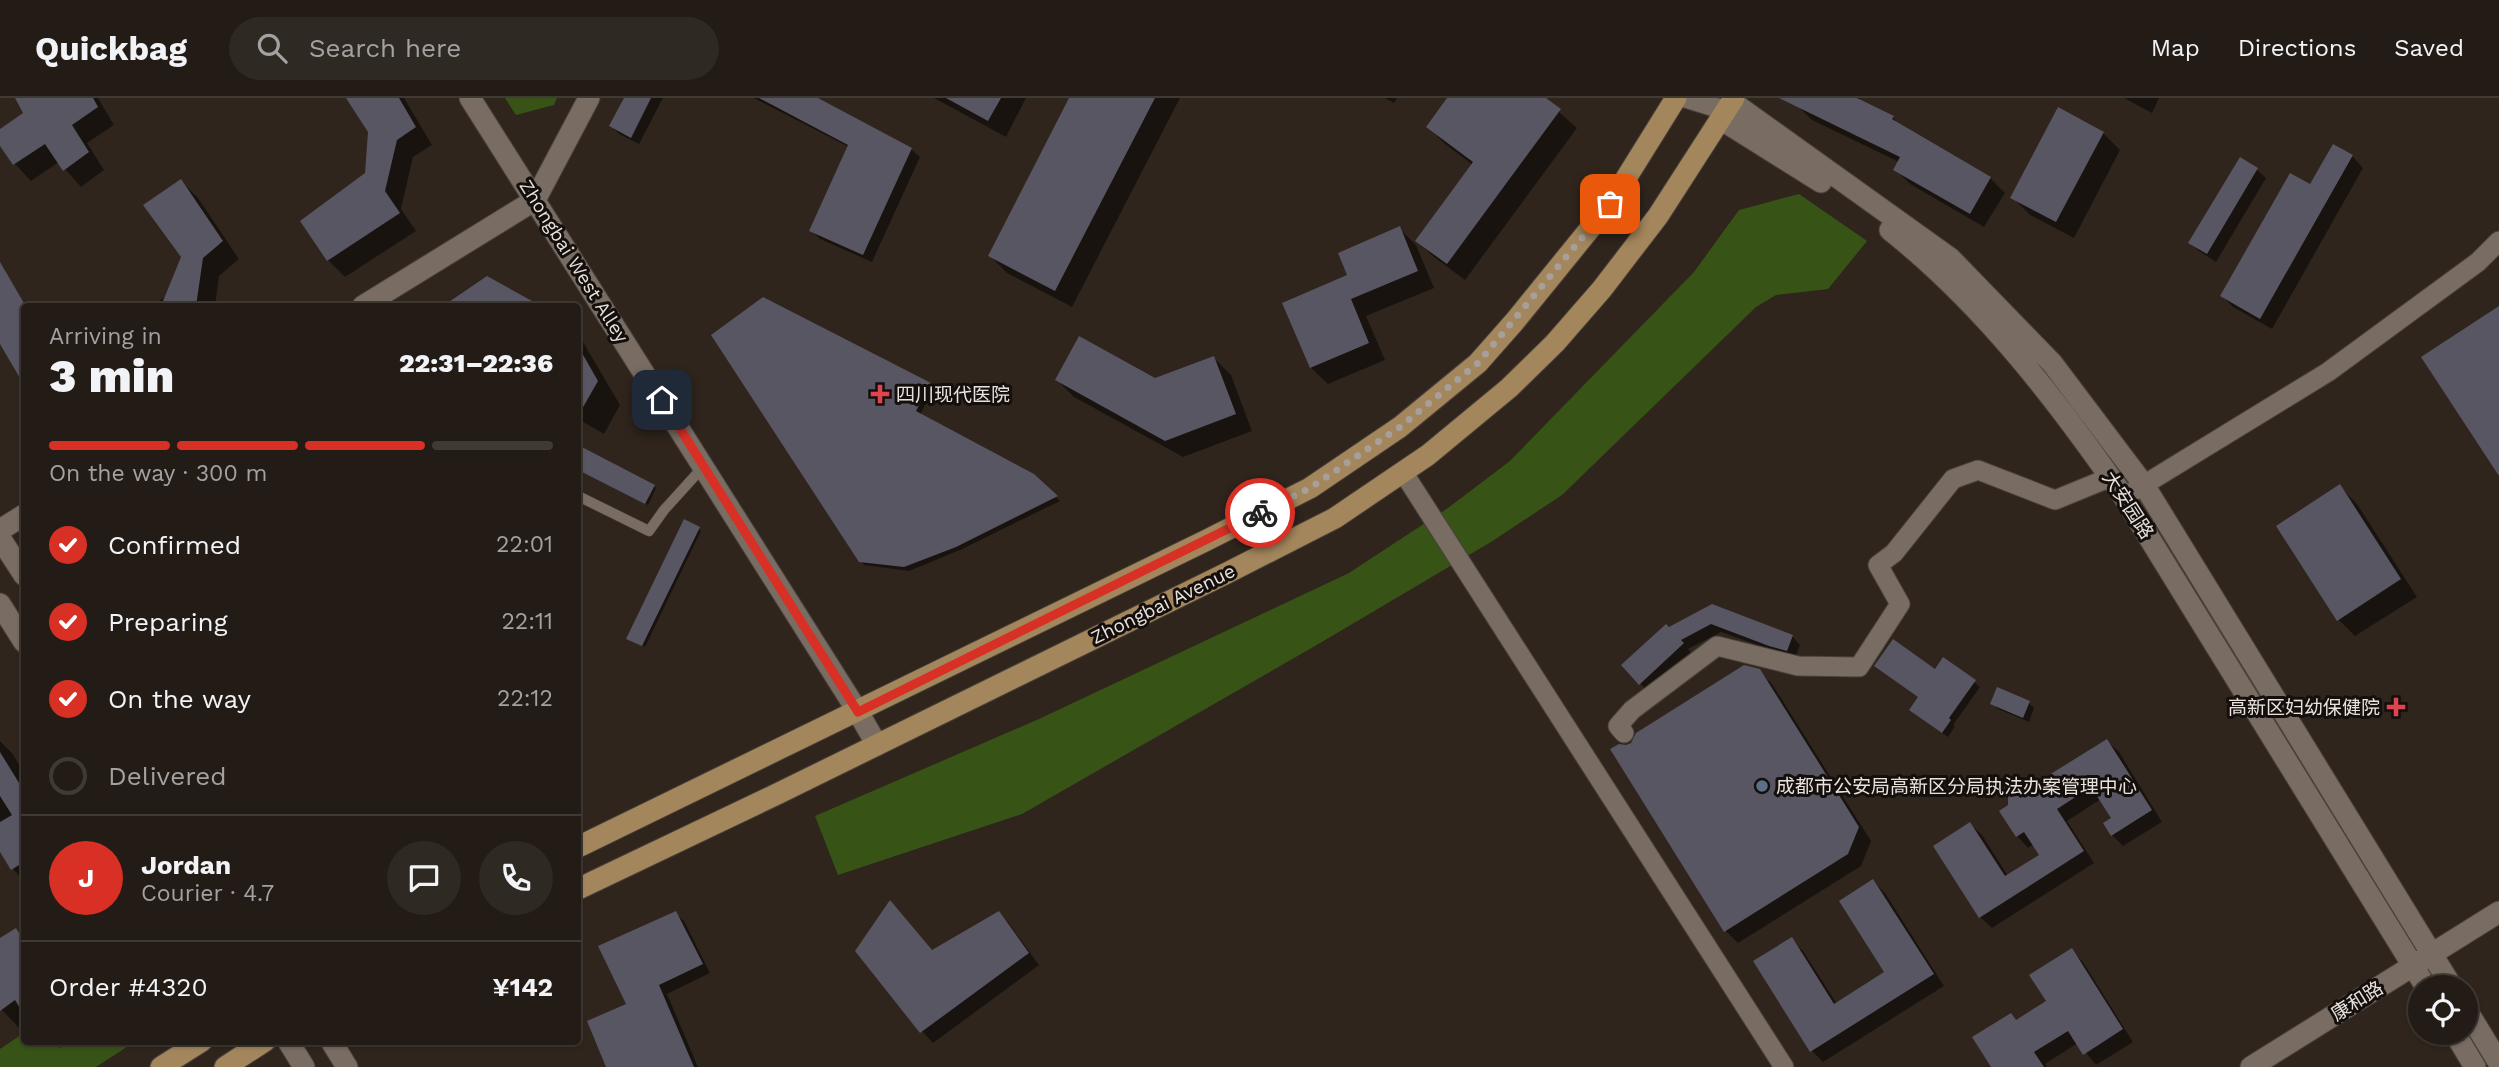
<!DOCTYPE html>
<meta charset="utf-8">
<style>
body{margin:0;font-family:"Work Sans","Noto Sans SC",sans-serif;background:#2f2923;color:#f1f3f6;height:100vh;display:flex;flex-direction:column;font-size:26px;white-space:nowrap}
*{box-sizing:border-box;margin:0}
p{font-size:23px;color:#a3a1a1}
.icon{flex:none;width:38px;height:38px;fill:none;stroke:currentColor;stroke-width:2;stroke-linecap:round;stroke-linejoin:round}
.map{position:relative;flex:1;overflow:hidden}
.details{position:absolute;left:21px;top:205px;width:560px;height:742px;display:flex;flex-direction:column;background:#231c16;border-radius:7px;box-shadow:0 2px 5px #0004,0 0 0 2px #403a35}
.details>*{flex:none}
.fabs{position:absolute;left:2408px;top:877px;display:grid;gap:14px}
.fabs a{display:grid;place-items:center;width:70px;height:70px;border-radius:50%;background:#231c16;box-shadow:0 2px 5px #0004,0 0 0 2px #403a35;font-size:35px}
.pin{position:absolute;display:grid;place-items:center;width:60px;height:60px;color:#fff;margin:-30px;border-radius:14px;box-shadow:0 4px 10px #0006}
.courier{position:absolute;display:grid;place-items:center;width:70px;height:70px;margin:-35px;border:5px solid #d93025;border-radius:50%;background:#fff;color:#222;box-shadow:0 2px 9px #0007}
.overview em{font-style:normal;font-weight:800}
.overview div{display:flex;flex-direction:column-reverse}
.overview{display:flex;align-items:center;justify-content:space-between;height:119px;padding:0 28px}
h1{font-size:46px;font-weight:800;line-height:52px}
.bar{display:grid;grid-template-columns:repeat(4,1fr);gap:10px 7px;align-content:center;height:84px;padding:0 28px}
.bar i{height:9px;border-radius:5px;background:#403a35}
.bar .on{background:#d93025}
.bar p{grid-column:span 4}
.line{display:flex;align-items:center;gap:18px;padding:0 28px;border-top:2px solid #403a35}
.line div{flex:1}
.round{display:grid;place-items:center;flex:none;width:74px;height:74px;border-radius:37px;background:#2f2923}
ol{padding:0 28px;list-style:none}
li{display:flex;align-items:center;gap:21px;height:77px}
li p{margin-inline-start:auto}
li .icon{padding:7px;border-radius:50%;background:#d93025;color:#fff;stroke-width:4}
li:last-child{color:#a3a1a1}
li i{width:38px;height:38px;border:4px solid #403a35;border-radius:50%}
header{display:flex;align-items:center;gap:42px;box-sizing:border-box;height:98px;padding:0 35px;background:#231c16;border-bottom:2px solid #403a35}
header strong{font-size:33px}
nav{display:flex;gap:38px;margin-inline-start:auto;font-size:24px}
.search{width:490px;height:63px;background:#2f2923;display:flex;align-items:center;gap:18px;box-sizing:border-box;padding:0 24px;border-radius:38px;color:#a3a1a1;font-size:26px}
.map>svg:first-child{display:block}
</style>
<header>
<strong>Quickbag</strong>
<div class="search"><svg class="icon" aria-label="search" viewBox="0 0 24 24"><circle cx="10" cy="10" r="6"/><path d="M15 15l6 6"/></svg>Search here</div>
<nav><a>Map</a><a>Directions</a><a>Saved</a></nav>
</header>
<div class="map">
<svg width="2499" height="969" viewBox="0 0 2499 969">
<rect width="100%" height="100%" fill="#2f251d"/>
<!-- green -->
<path fill="#375416" d="M 505,0 L 557,0 L 554,7 L 516,17 Z
M 1799,96 L 1867,143 L 1828,191 L 1776,197 L 1756,209 L 1562,397 L 1491,444 L 1315,548 L 1022,716 L 838,777 L 815,718 L 1039,621 L 1349,475 L 1448,410 L 1510,363 L 1694,174 L 1739,112 Z
M 24,935 L 24,943 L 136,943 L 96,969 L 0,969 L 0,951 Z"/>
<!-- shadow -->
<path fill="#0007" d="M 17,0 L 98,0 L 114,27 L 87,45 L 104,72 L 81,89 L 59,64 L 31,83 L 15,66 L 0,44 L 0,33 L 25,15 Z
M 348,0 L 404,0 L 432,47 L 413,59 L 401,111 L 416,133 L 345,179 L 328,162 L 303,123 L 366,76 L 370,33 Z
M 626,0 L 663,0 L 639,46 L 619,36 L 611,28 Z
M 754,0 L 814,0 L 911,51 L 920,59 L 872,164 L 820,141 L 811,132 L 849,49 Z
M 934,0 L 1026,0 L 1006,39 Z
M 1071,0 L 1180,0 L 1072,209 L 1007,175 L 990,158 Z
M 1385,0 L 1397,0 L 1394,5 Z
M 1449,0 L 1543,0 L 1577,30 L 1465,182 L 1434,159 L 1417,143 L 1473,67 L 1445,46 L 1428,29 Z
M 1801,0 L 1860,0 L 1859,3 L 1893,20 L 1902,29 L 1990,80 L 2005,95 L 1984,129 L 1910,86 L 1895,71 L 1899,64 L 1812,22 L 1798,8 Z
M 2124,0 L 2159,0 L 2152,15 Z
M 2103,35 L 2120,52 L 2074,140 L 2030,117 L 2013,100 Z
M 2352,58 L 2363,70 L 2272,231 L 2233,209 L 2222,198 L 2311,89 Z
M 2240,61 L 2257,72 L 2266,80 L 2216,164 L 2199,153 L 2190,145 Z
M 181,83 L 198,100 L 239,161 L 219,178 L 215,208 L 151,208 L 167,198 L 183,159 Z
M 1399,130 L 1416,147 L 1434,190 L 1366,218 L 1385,262 L 1328,286 L 1311,270 L 1350,178 Z
M 0,165 L 26,208 L 24,284 L 0,243 Z
M 714,238 L 930,286 L 934,290 L 920,317 L 1033,378 L 1060,403 L 960,452 L 909,473 L 864,467 Z
M 578,239 L 583,244 L 620,307 L 604,336 L 578,321 Z
M 1214,260 L 1231,277 L 1252,333 L 1183,359 L 1074,299 L 1057,282 L 1155,282 Z
M 578,349 L 654,388 L 656,390 L 648,407 L 578,372 Z
M 2340,389 L 2357,406 L 2417,499 L 2355,538 L 2339,522 Z
M 699,431 L 701,433 L 645,549 L 631,542 Z
M 1712,508 L 1792,538 L 1800,547 L 1795,560 L 1721,534 L 1688,551 L 1691,555 L 1648,594 L 1640,585 L 1669,531 Z
M 1944,561 L 1980,589 L 1953,627 L 1955,628 L 1948,639 L 1917,617 L 1920,600 L 1882,573 L 1935,573 Z
M 1759,573 L 1772,586 L 1871,743 L 1861,768 L 1738,845 L 1726,833 L 1626,649 Z
M 1992,605 L 2029,605 L 2034,610 L 2029,624 L 1998,611 Z
M 0,643 L 12,655 L 24,675 L 24,783 L 13,771 L 0,750 Z
M 2107,643 L 2119,654 L 2162,724 L 2123,748 L 2112,737 L 2113,721 L 2101,701 L 2067,723 L 2094,765 L 1992,830 L 1980,819 L 1970,726 L 1982,737 L 2008,778 L 2041,757 L 2034,746 L 2028,750 L 2017,738 L 2041,684 Z
M 1873,783 L 1885,795 L 1944,888 L 1823,964 L 1812,953 L 1791,841 L 1803,853 L 1837,906 L 1886,874 Z
M 675,815 L 684,823 L 710,875 L 667,896 L 698,969 L 608,969 L 629,907 Z
M 999,815 L 1010,827 L 1039,867 L 933,945 L 922,933 L 933,854 Z
M 16,832 L 24,841 L 24,935 L 0,910 L 0,842 Z
M 2071,852 L 2083,864 L 2133,944 L 2096,967 L 2078,945 L 2045,966 L 2047,969 L 1993,969 L 2049,904 Z
M 54,943 L 70,943 L 60,950 Z"/>
<!-- building -->
<path fill="#595663" d="M 15,0 L 93,0 L 98,9 L 72,27 L 89,54 L 63,73 L 45,46 L 13,67 L 0,48 L 0,31 L 23,15 Z
M 346,0 L 399,0 L 416,29 L 397,42 L 385,93 L 400,115 L 327,163 L 300,123 L 365,75 L 368,34 Z
M 624,0 L 651,0 L 631,40 L 609,28 Z
M 759,0 L 818,0 L 912,50 L 863,157 L 809,133 L 848,47 Z
M 946,0 L 1001,0 L 988,23 Z
M 1069,0 L 1155,0 L 1055,193 L 988,158 Z
M 1447,0 L 1546,0 L 1561,11 L 1447,166 L 1415,143 L 1473,64 L 1426,29 Z
M 1779,0 L 1857,0 L 1894,18 L 1892,21 L 1991,79 L 1970,116 L 1893,72 L 1900,59 Z
M 2058,9 L 2104,34 L 2056,124 L 2010,100 Z
M 2333,46 L 2353,57 L 2260,221 L 2220,198 L 2290,75 L 2310,86 Z
M 2240,59 L 2258,70 L 2207,156 L 2188,145 Z
M 181,81 L 223,143 L 203,160 L 196,208 L 161,208 L 181,159 L 143,107 Z
M 1400,128 L 1418,173 L 1351,201 L 1369,245 L 1310,270 L 1282,205 L 1347,177 L 1338,155 Z
M 0,164 L 24,205 L 24,287 L 0,246 Z
M 487,178 L 541,208 L 443,208 Z
M 763,199 L 931,285 L 916,313 L 1034,376 L 1058,398 L 956,449 L 904,469 L 859,464 L 711,237 Z
M 2499,208 L 2499,378 L 2421,259 Z
M 1079,238 L 1155,280 L 1214,258 L 1236,316 L 1165,343 L 1055,282 Z
M 578,248 L 598,283 L 578,318 Z
M 578,347 L 655,387 L 645,406 L 578,372 Z
M 2340,386 L 2401,481 L 2337,523 L 2276,428 Z
M 684,421 L 700,429 L 642,548 L 626,541 Z
M 1712,506 L 1793,537 L 1787,553 L 1769,548 L 1711,526 L 1681,542 L 1684,545 L 1639,587 L 1621,567 L 1666,526 L 1669,529 Z
M 1893,541 L 1935,571 L 1943,559 L 1976,582 L 1949,620 L 1951,622 L 1942,635 L 1909,612 L 1918,599 L 1874,568 Z
M 1744,567 L 1760,571 L 1859,729 L 1848,756 L 1724,834 L 1610,651 L 1619,646 L 1626,647 L 1631,645 L 1636,635 Z
M 1997,589 L 2030,603 L 2023,620 L 1990,606 Z
M 2107,641 L 2152,712 L 2111,738 L 2103,725 L 2111,720 L 2091,689 L 2057,711 L 2084,753 L 1979,820 L 1933,748 L 1970,724 L 2005,778 L 2039,757 L 2024,734 L 2016,739 L 1999,713 L 2008,707 L 2008,698 L 2037,680 L 2041,682 Z
M 0,654 L 24,693 L 24,764 L 11,772 L 0,754 L 0,724 L 12,717 L 0,698 Z
M 1873,781 L 1934,876 L 1810,954 L 1753,863 L 1792,839 L 1834,906 L 1884,874 L 1839,803 Z
M 890,802 L 932,852 L 999,813 L 1029,855 L 920,935 L 855,853 Z
M 676,813 L 703,866 L 659,887 L 694,969 L 606,969 L 587,923 L 626,906 L 598,848 Z
M 16,830 L 24,843 L 24,917 L 15,902 L 0,913 L 0,840 Z
M 2072,850 L 2123,931 L 2083,957 L 2068,933 L 2034,954 L 2044,969 L 1991,969 L 1972,939 L 2011,915 L 2016,922 L 2046,903 L 2029,877 Z"/>
<g fill="none" stroke-linecap="round" stroke-linejoin="round">
<!-- lane casing -->
<g stroke="#49413a" stroke-width="11">
<path id="lane" d="M 578,398 L 649,433 L 664,412 L 703,369"/>
</g>
<!-- street casing -->
<g stroke="#49413a" stroke-width="21">
<path id="street" d="M 1685,0 L 1727,13
M 1403,374 L 1784,969
M 2124,399 L 2328,274 L 2478,164 L 2499,143
M 1624,635 L 1618,628 L 1632,612 L 1717,548 L 1798,568 L 1859,569 L 1900,506 L 1878,467 L 1894,455 L 1953,381 L 1978,372 L 2055,402 L 2111,379"/>
</g>
<!-- secondary casing -->
<g stroke="#49413a" stroke-width="23">
<path id="secondary" d="M 470,0 L 858,614 L 877,647
M 1732,4 L 1950,160 L 2052,265 L 2144,387 L 2452,889
M 1722,22 L 1821,84
M 1890,132 C 1984,207 2056,301 2124,399 L 2426,889
M 363,208 L 535,102 L 589,0
M 0,432 L 24,417
M 0,440 L 24,477
M 0,506 L 24,544
M 2466,911 L 2499,965
M 2454,934 L 2475,969
M 288,943 L 304,969
M 331,943 L 347,969
M 2251,969 L 2499,814"/>
</g>
<!-- primary casing -->
<g stroke="#49413a" stroke-width="23">
<path id="primary" d="M 578,749 L 1205,443 L 1310,390 L 1400,329 L 1478,265 L 1515,223 L 1610,106 L 1676,0
M 578,791 L 775,697 L 1227,475 L 1335,420 L 1428,357 L 1509,290 L 1555,245 L 1602,191 L 1658,118 L 1734,0
M 161,969 L 202,943
M 225,969 L 265,943"/>
</g>
<!-- lane -->
<use href="#lane" stroke="#786c63" stroke-width="10"/>
<!-- street -->
<use href="#street" stroke="#786c63" stroke-width="19"/>
<!-- secondary -->
<use href="#secondary" stroke="#786c63" stroke-width="21"/>
<!-- primary -->
<use href="#primary" stroke="#a3865c" stroke-width="21"/>
</g>
<g fill="none" stroke-linecap="round" stroke-linejoin="round">
<!-- done -->
<path stroke="#a79f99" stroke-width="7" stroke-dasharray="0 12.6" d="M 1260,415 L 1310,390 L 1400,329 L 1478,265 L 1610,106"/>
<!-- route -->
<path stroke="#d93025" stroke-width="9" d="M 662,302 L 858,614 L 1260,415"/>
</g>
<!-- markers -->
<g fill="#e0444e" stroke="#140f0c" stroke-width="2.5">
<path d="M876.5 285.5h7v7h7v7h-7v7h-7v-7h-7v-7h7z"/>
<path d="M2392.5 598.5h7v7h7v7h-7v7h-7v-7h-7v-7h7z"/>
</g>
<circle fill="#5c6f8a" stroke="#140f0c" stroke-width="2.5" cx="1762" cy="688" r="7"/>
<g text-anchor="middle" dominant-baseline="central" stroke-width="6" stroke-linejoin="round" paint-order="stroke">
<!-- street labels -->
<g font-size="19" fill="#e8e1dc" stroke="#140f0c">
<text transform="translate(574 163) rotate(58)">Zhongbai West Alley</text>
<text transform="translate(2128 407) rotate(57)">大安园路</text>
<text transform="translate(1163 506) rotate(-26)">Zhongbai Avenue</text>
<text transform="translate(2357 903) rotate(-32)">康和路</text>
</g>
<!-- poi labels -->
<g font-size="19" fill="#e8e1dc" stroke="#140f0c" text-anchor="start">
<text x="896" y="296">四川现代医院</text>
<text x="2380" y="609" text-anchor="end">高新区妇幼保健院</text>
<text x="1776" y="688">成都市公安局高新区分局执法办案管理中心</text>
</g>
</g>
</svg>
<div class="fabs">
<a><svg class="icon" aria-label="locate" viewBox="0 0 24 24"><circle cx="12" cy="12" r="6"/><path d="M12 2v4M12 18v4M2 12h4M18 12h4"/></svg></a>
</div>
<div class="pin" style="left:1610px;top:106px;background:#ea580c"><svg class="icon" aria-label="bag" viewBox="0 0 24 24"><path d="M5 8h14l-1 12H6zM9 8a3 3 0 0 1 6 0"/></svg></div>
<div class="pin" style="left:662px;top:302px;background:#1f2937"><svg class="icon" aria-label="home" viewBox="0 0 24 24"><path d="M3 11l9-7 9 7M6 9v11h12V9"/></svg></div>
<div class="courier" style="left:1260px;top:415px"><svg class="icon" aria-label="bike" viewBox="0 0 24 24"><circle cx="6" cy="16" r="4"/><circle cx="18" cy="16" r="4"/><path d="M6 16l4-8h5l3 8M10 8l3 8H6M13 5h3"/></svg></div>
<section class="details">
<div class="overview"><div><h1>3 min</h1><p>Arriving in</p></div><em>22:31–22:36</em></div>
<div class="bar"><i class="on"></i><i class="on"></i><i class="on"></i><i></i><p>On the way · 300 m</p></div>
<ol>
<li><svg class="icon" aria-label="check" viewBox="0 0 24 24"><path d="M5 12l5 5 9-10"/></svg>Confirmed<p>22:01</p></li>
<li><svg class="icon" aria-label="check" viewBox="0 0 24 24"><path d="M5 12l5 5 9-10"/></svg>Preparing<p>22:11</p></li>
<li><svg class="icon" aria-label="check" viewBox="0 0 24 24"><path d="M5 12l5 5 9-10"/></svg>On the way<p>22:12</p></li>
<li><i></i>Delivered</li>
</ol>
<div class="line" style="height:126px"><b class="round" style="background:#d93025;color:#fff">J</b><div><b>Jordan</b><p>Courier · 4.7</p></div><a class="round"><svg class="icon" aria-label="chat" viewBox="0 0 24 24"><path d="M4 5h16v11H9l-5 4z"/></svg></a><a class="round"><svg class="icon" aria-label="phone" viewBox="0 0 24 24"><path d="M5 4h4l2 5-3 2q2 4 5 5l2-3 5 2v4C11 20 4 13 5 4z"/></svg></a></div>
<div class="line" style="height:91px"><div>Order #4320</div><b>¥142</b></div>
</section>
</div>
